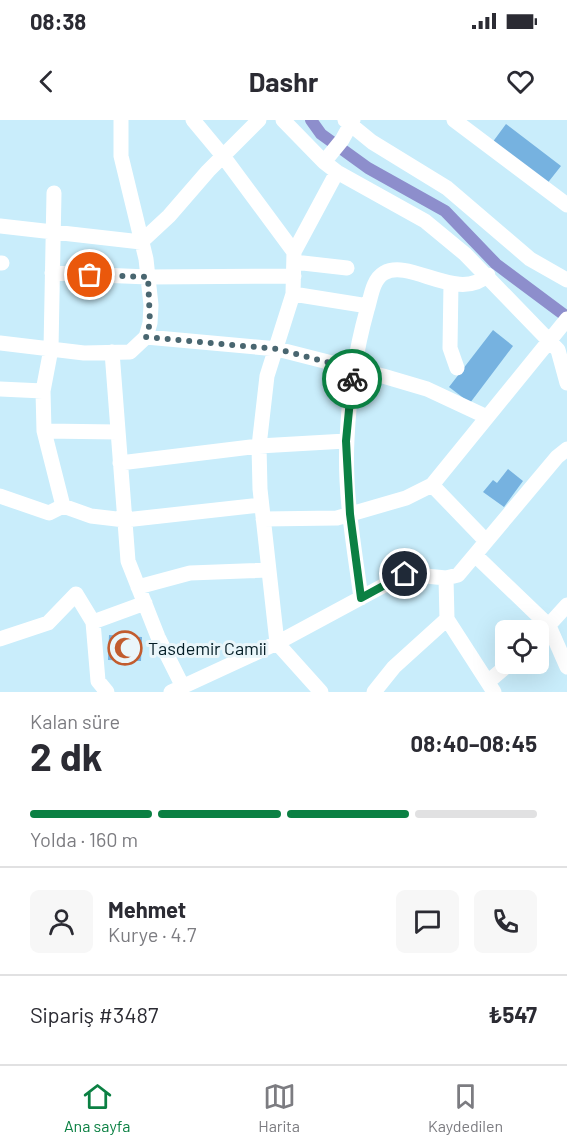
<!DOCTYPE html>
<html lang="tr">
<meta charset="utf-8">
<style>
body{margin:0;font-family:Barlow,sans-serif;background:#f7f7f7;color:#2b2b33;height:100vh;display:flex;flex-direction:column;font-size:22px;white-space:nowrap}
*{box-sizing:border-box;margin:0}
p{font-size:20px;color:#7c7c81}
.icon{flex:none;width:33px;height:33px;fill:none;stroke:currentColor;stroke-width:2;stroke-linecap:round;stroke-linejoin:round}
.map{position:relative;height:572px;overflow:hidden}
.drawer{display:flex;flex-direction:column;background:#fff;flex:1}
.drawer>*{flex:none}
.buttons{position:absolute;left:495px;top:500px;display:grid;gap:12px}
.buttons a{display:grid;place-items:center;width:54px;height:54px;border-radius:9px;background:#fff;box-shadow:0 6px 24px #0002;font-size:30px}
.pin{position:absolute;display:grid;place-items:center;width:51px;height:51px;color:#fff;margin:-26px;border:3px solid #fff;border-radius:50%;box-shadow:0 2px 6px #0007}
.courier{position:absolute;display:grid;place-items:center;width:60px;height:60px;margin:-30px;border:4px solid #0b8043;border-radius:50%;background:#fff;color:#222;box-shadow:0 2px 8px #0007}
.head em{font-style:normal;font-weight:700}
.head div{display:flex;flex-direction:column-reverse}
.head{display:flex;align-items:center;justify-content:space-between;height:102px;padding:0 30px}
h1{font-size:39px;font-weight:700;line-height:45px}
.bar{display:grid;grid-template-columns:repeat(4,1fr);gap:9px 6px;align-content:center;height:72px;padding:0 30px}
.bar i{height:8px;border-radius:4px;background:#e1e1e2}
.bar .current{background:#0b8043}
.bar p{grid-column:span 4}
.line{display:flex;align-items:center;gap:15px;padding:0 30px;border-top:2px solid #e1e1e2}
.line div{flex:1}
.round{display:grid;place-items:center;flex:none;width:63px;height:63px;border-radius:9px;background:#f7f7f7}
.status{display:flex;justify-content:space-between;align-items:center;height:42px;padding:0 30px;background:#fff;direction:ltr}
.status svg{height:16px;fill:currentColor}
header{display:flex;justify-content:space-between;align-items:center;height:78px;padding:0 30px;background:#fff;font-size:27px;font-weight:700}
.tab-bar{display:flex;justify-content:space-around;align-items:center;height:84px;border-top:2px solid #e1e1e2;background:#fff;font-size:16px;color:#7c7c81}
.tab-bar a{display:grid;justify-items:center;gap:3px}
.tab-bar .current{color:#0b8043}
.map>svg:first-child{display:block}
</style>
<div class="status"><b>08:38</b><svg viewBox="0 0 49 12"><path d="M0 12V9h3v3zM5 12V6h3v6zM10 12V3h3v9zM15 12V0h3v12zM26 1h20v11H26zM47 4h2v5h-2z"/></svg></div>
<header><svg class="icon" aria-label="back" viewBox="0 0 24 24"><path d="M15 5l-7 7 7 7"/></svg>Dashr<svg class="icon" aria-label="heart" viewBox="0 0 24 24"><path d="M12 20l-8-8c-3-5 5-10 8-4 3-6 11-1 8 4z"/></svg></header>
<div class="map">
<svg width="567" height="572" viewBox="0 0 567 572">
<rect width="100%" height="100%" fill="#c9edfb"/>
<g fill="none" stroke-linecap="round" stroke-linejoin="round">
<!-- canal -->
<path stroke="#8d8ecc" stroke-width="12" d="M 311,0 L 321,14 L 368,48 L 445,91 L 496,144 L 567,197"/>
</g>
<!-- building -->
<path fill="#76b2e0" d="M 506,4 L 561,46 L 546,65 L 492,23 Z
M 493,210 L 513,226 L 470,283 L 449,267 Z
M 508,349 L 523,361 L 504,387 L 483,372 L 493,360 L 497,363 Z
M 109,515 L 142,517 L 141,541 L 108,540 Z"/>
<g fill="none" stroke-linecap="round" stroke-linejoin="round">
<!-- minor -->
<path stroke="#fff" stroke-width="15" d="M 193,0 L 223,36 L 294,132
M 283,0 L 324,42 L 337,52 L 425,101 L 465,134 L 558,230 L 567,263
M 345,0 L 372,22 L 447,68 L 530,139 L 567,160
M 454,0 L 567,85
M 324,42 L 342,20 L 353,0
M 54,73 L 51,229 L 43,271 L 44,311 L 63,386
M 0,106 L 141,122 L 169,96 L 208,51 L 259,0
M 294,142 L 347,148
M 0,143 L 2,143
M 52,153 L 148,157 L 294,156
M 451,163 L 450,228 L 457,248
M 293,174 L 368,186
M 146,217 L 277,229 L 383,256 L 427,269 L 487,297
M 0,223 L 84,233 L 130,232 L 146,217 L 150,203 L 151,185 L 146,139 L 121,36 L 121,0
M 112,232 L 128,441 L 158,517 L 183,567
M 0,269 L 43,271
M 44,311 L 118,312
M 120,343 L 259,326 L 346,321
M 432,365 L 486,421
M 0,376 L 49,393 L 63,386 L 91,396 L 125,400 L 261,385
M 263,399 L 337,398 L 406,378 L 432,365 L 567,199
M 475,435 L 549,506 L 567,547
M 138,467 L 190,453 L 268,450
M 361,478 C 354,426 344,372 347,319 C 349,274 355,233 367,190 C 371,178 372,160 384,153 C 410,138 458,183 488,155
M 447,499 L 494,572
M 93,502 L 145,483
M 538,517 L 567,485
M 0,519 L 48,503 L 76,474 L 93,502 L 98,561 L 107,572
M 489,561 L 510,543
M 171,572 L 277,523 L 405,454 L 446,458 L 458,455 L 557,337 L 567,329
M 321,572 L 277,523 L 260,369 L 259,326 L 267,256 L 293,174 L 294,132 L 337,52
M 374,572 L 394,547 L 447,499 L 446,458"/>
</g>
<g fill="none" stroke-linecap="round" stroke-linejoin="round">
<!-- done -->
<path stroke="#496670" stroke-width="6" stroke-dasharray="0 10.8" d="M 90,155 L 148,157 L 150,203 L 146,217 L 277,229 L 353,249 L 352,259"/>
<!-- route -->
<path stroke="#0b8043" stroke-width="8" d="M 352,259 L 346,321 L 350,394 L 361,478 L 405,454"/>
</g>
<!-- icons -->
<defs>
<g id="mosque-ring" transform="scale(1.725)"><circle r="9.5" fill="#eaf6fa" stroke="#c25c2e" stroke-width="1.5"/><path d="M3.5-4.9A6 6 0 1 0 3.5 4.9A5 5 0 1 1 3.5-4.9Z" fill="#c25c2e"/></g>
</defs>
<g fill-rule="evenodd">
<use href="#mosque-ring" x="125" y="528"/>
</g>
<g text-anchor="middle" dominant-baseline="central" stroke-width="6" stroke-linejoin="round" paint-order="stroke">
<!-- poi labels -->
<g font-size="18" fill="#041d25" stroke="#eaf6fa" text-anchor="start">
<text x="148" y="528">Tasdemir Camii</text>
</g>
</g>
</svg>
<div class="buttons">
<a><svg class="icon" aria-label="locate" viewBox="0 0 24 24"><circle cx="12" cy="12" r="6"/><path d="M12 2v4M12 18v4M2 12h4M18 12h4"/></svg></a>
</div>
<div class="pin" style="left:90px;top:155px;background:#ea580c"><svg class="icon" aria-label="bag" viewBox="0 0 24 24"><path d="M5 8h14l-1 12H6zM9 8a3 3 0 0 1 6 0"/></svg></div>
<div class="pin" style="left:405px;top:454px;background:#1f2937"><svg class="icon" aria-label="home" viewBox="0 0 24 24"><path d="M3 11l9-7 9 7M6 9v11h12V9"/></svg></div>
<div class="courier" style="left:352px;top:259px"><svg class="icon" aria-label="bike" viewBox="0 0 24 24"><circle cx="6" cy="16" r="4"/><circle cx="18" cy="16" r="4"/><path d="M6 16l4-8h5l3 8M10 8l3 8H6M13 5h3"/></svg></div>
</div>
<section class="drawer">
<div class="head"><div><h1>2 dk</h1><p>Kalan süre</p></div><em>08:40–08:45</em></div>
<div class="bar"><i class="current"></i><i class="current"></i><i class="current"></i><i></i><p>Yolda · 160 m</p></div>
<div class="line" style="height:108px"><a class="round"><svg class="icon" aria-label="person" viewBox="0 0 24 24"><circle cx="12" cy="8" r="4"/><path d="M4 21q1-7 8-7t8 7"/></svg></a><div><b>Mehmet</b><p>Kurye · 4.7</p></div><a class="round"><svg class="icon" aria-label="chat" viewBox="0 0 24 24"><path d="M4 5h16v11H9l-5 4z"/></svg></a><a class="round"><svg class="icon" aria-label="phone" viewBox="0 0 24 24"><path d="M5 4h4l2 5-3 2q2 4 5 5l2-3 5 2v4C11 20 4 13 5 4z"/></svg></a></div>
<div class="line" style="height:78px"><div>Sipariş #3487</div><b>₺547</b></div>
</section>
<nav class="tab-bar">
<a class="current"><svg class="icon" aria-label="home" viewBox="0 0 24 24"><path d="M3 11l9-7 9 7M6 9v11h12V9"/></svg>Ana sayfa</a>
<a><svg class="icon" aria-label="map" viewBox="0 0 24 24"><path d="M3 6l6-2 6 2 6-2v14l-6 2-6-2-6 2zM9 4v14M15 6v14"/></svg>Harita</a>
<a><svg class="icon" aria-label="saved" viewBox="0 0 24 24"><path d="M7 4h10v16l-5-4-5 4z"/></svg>Kaydedilen</a>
</nav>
